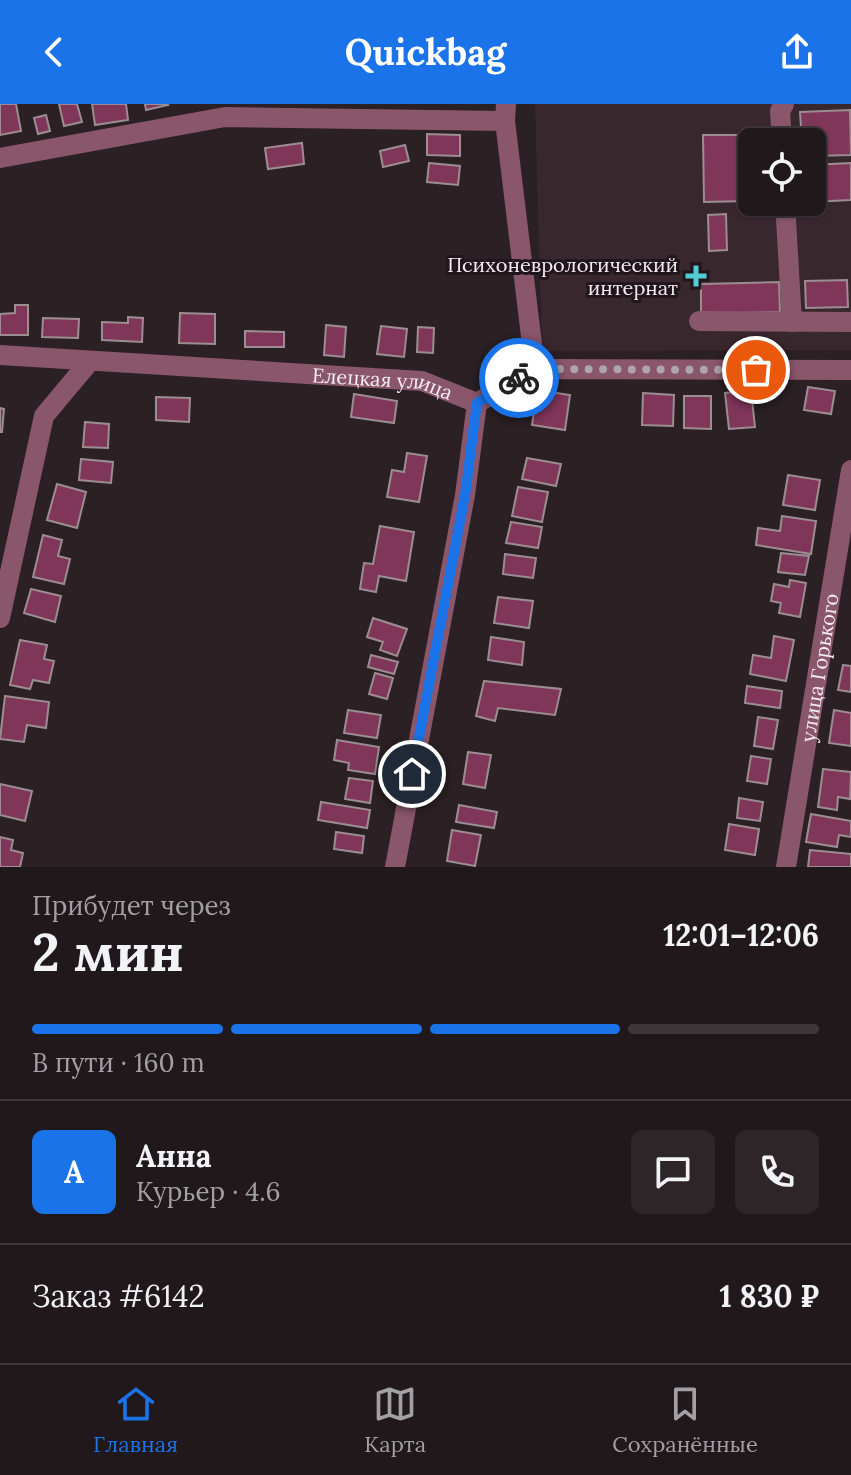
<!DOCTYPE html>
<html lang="ru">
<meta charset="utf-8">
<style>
body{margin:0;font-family:Lora,serif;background:#2d2528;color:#f1f3f6;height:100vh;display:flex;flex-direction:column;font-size:30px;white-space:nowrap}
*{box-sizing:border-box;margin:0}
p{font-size:26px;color:#a2a0a3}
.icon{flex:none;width:44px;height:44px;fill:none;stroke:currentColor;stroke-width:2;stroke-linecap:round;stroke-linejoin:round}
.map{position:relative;height:763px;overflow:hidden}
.drawer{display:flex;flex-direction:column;background:#20181b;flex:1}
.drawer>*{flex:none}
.controls{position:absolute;left:738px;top:24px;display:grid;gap:16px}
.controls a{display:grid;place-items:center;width:88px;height:88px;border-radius:12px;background:#20181b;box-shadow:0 2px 6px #0004,0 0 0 2px #3d373a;font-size:40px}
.pin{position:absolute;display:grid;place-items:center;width:68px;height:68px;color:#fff;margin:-34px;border:4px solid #fff;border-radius:50%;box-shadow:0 2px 8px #0007}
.courier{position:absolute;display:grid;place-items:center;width:80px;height:80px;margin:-40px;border:6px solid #1a73e8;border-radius:50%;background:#fff;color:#222;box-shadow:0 2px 10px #0007}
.overview em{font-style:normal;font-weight:700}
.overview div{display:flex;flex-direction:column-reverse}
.overview{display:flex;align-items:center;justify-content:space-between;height:136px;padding:0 32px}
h1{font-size:52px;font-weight:700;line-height:60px}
.bar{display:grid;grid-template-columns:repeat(4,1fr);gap:12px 8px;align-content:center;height:96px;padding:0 32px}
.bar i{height:10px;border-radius:6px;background:#3d373a}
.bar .selected{background:#1a73e8}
.bar p{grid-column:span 4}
.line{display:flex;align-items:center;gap:20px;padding:0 32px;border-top:2px solid #3d373a}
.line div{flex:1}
.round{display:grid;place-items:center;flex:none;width:84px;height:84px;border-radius:12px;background:#2d2528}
header{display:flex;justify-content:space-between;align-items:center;height:104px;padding:0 32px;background:#1a73e8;color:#fff;font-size:36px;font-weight:700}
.tab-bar{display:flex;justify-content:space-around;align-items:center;height:112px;border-top:2px solid #3d373a;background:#20181b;font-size:22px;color:#a2a0a3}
.tab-bar a{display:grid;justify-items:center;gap:4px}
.tab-bar .selected{color:#1a73e8}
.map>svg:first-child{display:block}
</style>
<header><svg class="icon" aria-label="back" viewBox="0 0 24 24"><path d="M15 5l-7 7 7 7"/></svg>Quickbag<svg class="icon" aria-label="share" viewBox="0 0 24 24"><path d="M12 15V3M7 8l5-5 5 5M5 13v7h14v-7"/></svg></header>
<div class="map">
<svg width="851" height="763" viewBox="0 0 851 763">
<rect width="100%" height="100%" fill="#2b2024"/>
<!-- built -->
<path fill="#39272e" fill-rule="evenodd" d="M 535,0 L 851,0 L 851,246 L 542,247 ZM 752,38 L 812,38 L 812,98 L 752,98 Z"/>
<!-- building -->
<path fill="#7f3659" stroke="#9c8d92" stroke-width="2" d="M 0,0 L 16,0 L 21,27 L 0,31 Z
M 59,0 L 77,0 L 82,18 L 64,22 Z
M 92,0 L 126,0 L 128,16 L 95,21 Z
M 145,0 L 167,0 L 168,1 L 146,6 Z
M 850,6 L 851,51 L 815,52 L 815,37 L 802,38 L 800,8 Z
M 46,11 L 50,27 L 38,30 L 34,14 Z
M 427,30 L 460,31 L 460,52 L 427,51 Z
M 703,31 L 745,31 L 747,97 L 704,98 Z
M 302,39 L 304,60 L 268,65 L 265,44 Z
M 405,41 L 409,57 L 383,63 L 380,47 Z
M 429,59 L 460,62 L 458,81 L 427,78 Z
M 851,59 L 851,96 L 812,98 L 812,61 Z
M 726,110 L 727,146 L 709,147 L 708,111 Z
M 847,176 L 848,203 L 806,204 L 805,177 Z
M 779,178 L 780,208 L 701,210 L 701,180 Z
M 15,201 L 28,201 L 28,231 L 0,231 L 0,210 L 15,209 Z
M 180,209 L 215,210 L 215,240 L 179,239 Z
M 128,213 L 143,214 L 142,238 L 102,236 L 102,218 L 128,219 Z
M 43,214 L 79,215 L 78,234 L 42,233 Z
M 326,221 L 346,223 L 344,253 L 324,251 Z
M 381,222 L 407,225 L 404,253 L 377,250 Z
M 418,223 L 434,224 L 433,249 L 417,248 Z
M 245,227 L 284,228 L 284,243 L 245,243 Z
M 808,283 L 835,287 L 831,310 L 804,306 Z
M 537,286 L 570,291 L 565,326 L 532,321 Z
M 751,286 L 755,323 L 729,325 L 725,289 Z
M 643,289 L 674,291 L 673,322 L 642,321 Z
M 354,290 L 397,297 L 394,319 L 351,313 Z
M 684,292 L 711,292 L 711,325 L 684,324 Z
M 156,293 L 190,294 L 189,318 L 156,316 Z
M 0,304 L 4,305 L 2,328 L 0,328 Z
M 85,318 L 109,320 L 108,344 L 83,343 Z
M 407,349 L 427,352 L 419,398 L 387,393 L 392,366 L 404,368 Z
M 527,354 L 561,360 L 556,382 L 522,375 Z
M 81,355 L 113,358 L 111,379 L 79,376 Z
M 788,371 L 820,376 L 815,406 L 783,401 Z
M 57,380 L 86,388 L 77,424 L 47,416 Z
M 518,383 L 548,388 L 542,418 L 512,412 Z
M 782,412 L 816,417 L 811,450 L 756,441 L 758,424 L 780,427 Z
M 511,418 L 542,423 L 538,444 L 506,439 Z
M 380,422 L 414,428 L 406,477 L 379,472 L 376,488 L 360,485 L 364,459 L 373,460 Z
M 43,431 L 62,436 L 58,452 L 70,455 L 64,480 L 33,473 Z
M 781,449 L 809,452 L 805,471 L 778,468 Z
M 505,450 L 536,454 L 533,474 L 503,470 Z
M 790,476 L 806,479 L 800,513 L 779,509 L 781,499 L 771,497 L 774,480 L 789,483 Z
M 31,485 L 61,492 L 55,518 L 24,509 Z
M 498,493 L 533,497 L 529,524 L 494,519 Z
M 373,514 L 407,525 L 397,552 L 380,546 L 383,538 L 367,533 Z
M 774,532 L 794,536 L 786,577 L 750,570 L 753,551 L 771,554 Z
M 491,533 L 524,538 L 522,561 L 488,556 Z
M 20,536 L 47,541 L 44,555 L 54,557 L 49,579 L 33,576 L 30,585 L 10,581 Z
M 371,551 L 398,558 L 394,570 L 368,563 Z
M 843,561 L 851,562 L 851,588 L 838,586 Z
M 375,569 L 393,574 L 387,595 L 369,590 Z
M 484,577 L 561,585 L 555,611 L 498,604 L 495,617 L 476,612 Z
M 747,582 L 782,587 L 780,604 L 745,599 Z
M 5,592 L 49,598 L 46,624 L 27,621 L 24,638 L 0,635 Z
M 348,606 L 381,611 L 377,634 L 344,629 Z
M 834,606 L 851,609 L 851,642 L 829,639 Z
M 758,613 L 778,616 L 773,645 L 754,642 Z
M 337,636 L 379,643 L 375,670 L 348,666 L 349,659 L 334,656 Z
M 468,648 L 491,651 L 485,684 L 463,680 Z
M 751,652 L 771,655 L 767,680 L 747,677 Z
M 823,665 L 851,668 L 850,695 L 838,693 L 837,706 L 818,703 Z
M 349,674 L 373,677 L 370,699 L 345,695 Z
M 0,680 L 32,687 L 25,717 L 0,711 Z
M 739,694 L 763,698 L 760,717 L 737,714 Z
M 321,698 L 370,706 L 367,724 L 318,716 Z
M 459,701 L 497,708 L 494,724 L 456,718 Z
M 811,710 L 851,717 L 851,733 L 839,731 L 837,743 L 806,738 Z
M 729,720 L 759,725 L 755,751 L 725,746 Z
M 452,726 L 481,731 L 475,762 L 447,757 Z
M 336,728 L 364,732 L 362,749 L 334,745 Z
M 0,733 L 13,736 L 11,746 L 23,749 L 20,763 L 0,763 Z
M 810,746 L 851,750 L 851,763 L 808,763 Z"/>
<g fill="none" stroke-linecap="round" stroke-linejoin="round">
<!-- minor -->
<g stroke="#8a566c" stroke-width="20">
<path d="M 506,0 L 505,17 L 535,265"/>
<path d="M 782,38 L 780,7 L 784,0"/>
<path d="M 0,54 L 225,13 L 505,17"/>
<path d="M 785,98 L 792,218"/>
<path d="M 699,217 L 851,218"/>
<path id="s1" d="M 0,251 L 422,277 L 477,299 L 535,265 L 851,266"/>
<path d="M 0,514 L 44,312 L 90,257"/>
<path d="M 395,763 L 465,391 L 477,299"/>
<path id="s2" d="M 786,763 L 851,366"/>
</g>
</g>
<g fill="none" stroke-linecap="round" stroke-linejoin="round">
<!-- done -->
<path stroke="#aea5a9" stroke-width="8" stroke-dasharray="0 14.4" d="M 519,274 L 535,265 L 756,266"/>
<!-- route -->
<path stroke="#1a73e8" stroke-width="10" d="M 412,670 L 465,391 L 477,299 L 519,274"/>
</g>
<!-- markers -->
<path fill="#52ccd6" stroke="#21161b" stroke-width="3" d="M692 160h8v8h8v8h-8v8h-8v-8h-8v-8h8z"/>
<g text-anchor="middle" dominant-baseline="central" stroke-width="6" stroke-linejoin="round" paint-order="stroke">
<!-- poi labels -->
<g font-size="20" fill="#f5ecf0" stroke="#21161b" text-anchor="end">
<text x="678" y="160">Психоневрологический<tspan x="678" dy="23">интернат</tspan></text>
</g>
<!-- street labels -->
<g font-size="20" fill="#f5ecf0" stroke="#21161b">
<text stroke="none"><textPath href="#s1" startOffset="384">Елецкая улица</textPath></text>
<text stroke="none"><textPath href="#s2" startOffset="202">улица Горького</textPath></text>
</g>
</g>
</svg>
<div class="controls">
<a><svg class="icon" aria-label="locate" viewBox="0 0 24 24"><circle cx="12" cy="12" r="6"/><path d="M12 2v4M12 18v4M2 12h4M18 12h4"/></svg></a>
</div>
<div class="pin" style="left:756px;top:266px;background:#ea580c"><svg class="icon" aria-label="bag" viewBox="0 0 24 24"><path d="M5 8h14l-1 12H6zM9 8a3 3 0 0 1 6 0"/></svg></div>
<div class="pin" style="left:412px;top:670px;background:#1f2937"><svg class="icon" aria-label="home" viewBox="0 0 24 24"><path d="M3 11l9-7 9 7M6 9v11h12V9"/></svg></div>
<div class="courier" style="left:519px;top:274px"><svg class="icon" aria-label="bike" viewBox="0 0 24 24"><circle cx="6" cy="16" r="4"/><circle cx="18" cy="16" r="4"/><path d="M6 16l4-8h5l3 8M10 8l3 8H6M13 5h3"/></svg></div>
</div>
<section class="drawer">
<div class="overview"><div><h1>2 мин</h1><p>Прибудет через</p></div><em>12:01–12:06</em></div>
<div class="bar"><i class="selected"></i><i class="selected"></i><i class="selected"></i><i></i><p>В пути · 160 m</p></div>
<div class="line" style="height:144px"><b class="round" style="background:#1a73e8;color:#fff">А</b><div><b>Анна</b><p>Курьер · 4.6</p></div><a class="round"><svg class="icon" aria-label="chat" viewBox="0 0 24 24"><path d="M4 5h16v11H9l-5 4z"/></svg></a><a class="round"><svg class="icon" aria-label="phone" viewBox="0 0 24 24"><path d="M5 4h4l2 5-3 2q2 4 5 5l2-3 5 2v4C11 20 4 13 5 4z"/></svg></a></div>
<div class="line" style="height:104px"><div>Заказ #6142</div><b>1 830 ₽</b></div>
</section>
<nav class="tab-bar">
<a class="selected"><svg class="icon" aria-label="home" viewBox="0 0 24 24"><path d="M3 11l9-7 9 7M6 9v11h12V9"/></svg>Главная</a>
<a><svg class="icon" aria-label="map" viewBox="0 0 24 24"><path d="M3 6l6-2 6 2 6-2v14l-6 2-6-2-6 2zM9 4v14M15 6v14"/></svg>Карта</a>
<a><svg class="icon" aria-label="saved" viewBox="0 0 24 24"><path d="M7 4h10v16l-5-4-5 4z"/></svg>Сохранённые</a>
</nav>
